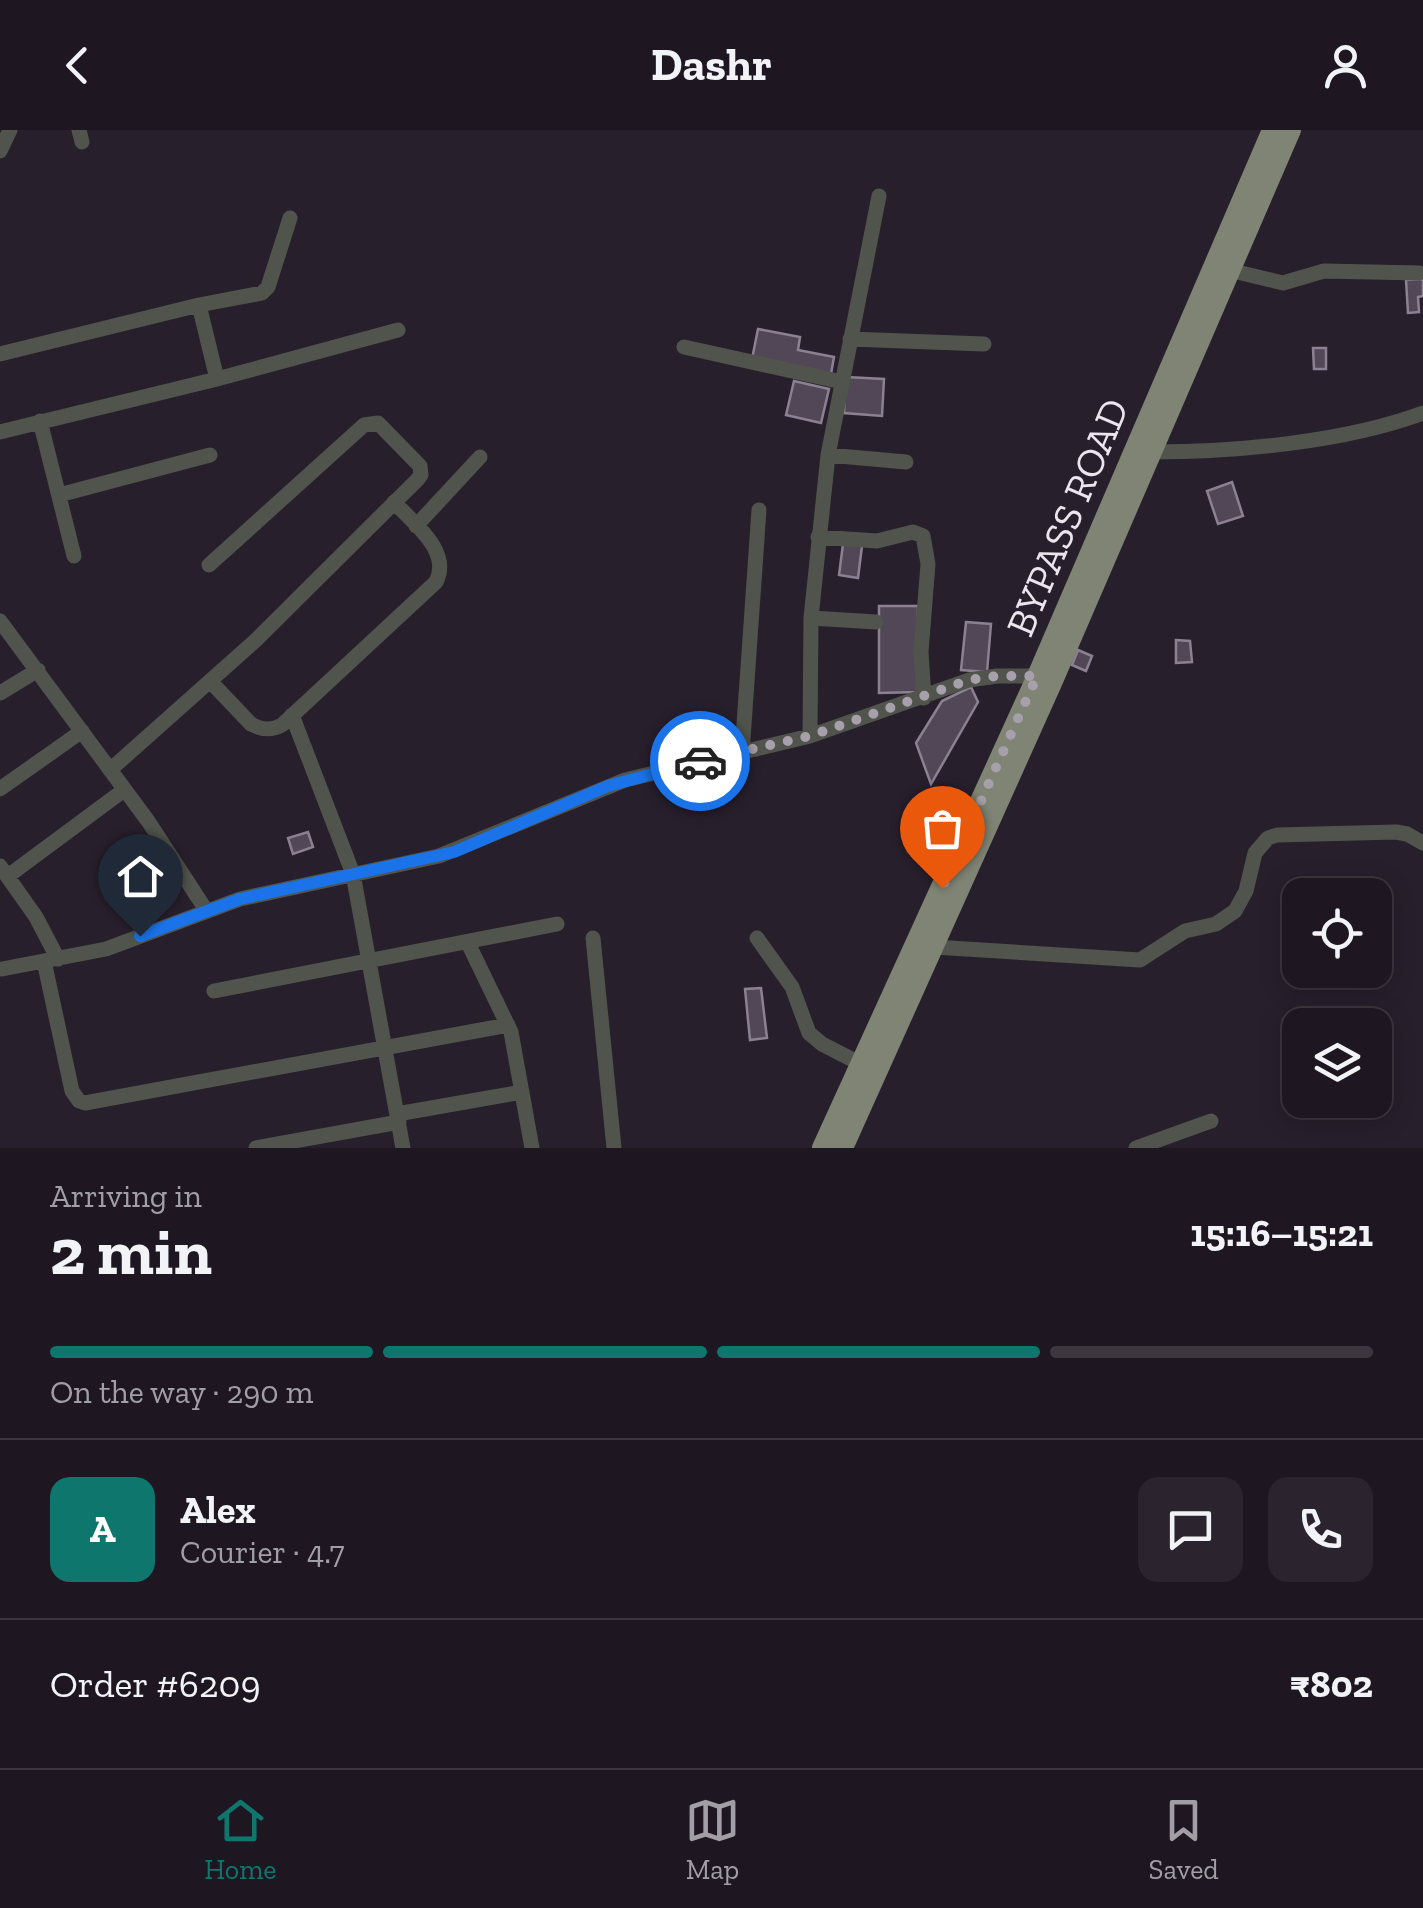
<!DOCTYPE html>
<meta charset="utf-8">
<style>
body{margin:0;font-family:"Zilla Slab",serif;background:#2b242e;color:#f1f3f6;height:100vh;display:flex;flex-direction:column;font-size:38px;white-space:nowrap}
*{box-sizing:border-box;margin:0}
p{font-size:32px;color:#a19fa5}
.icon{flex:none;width:55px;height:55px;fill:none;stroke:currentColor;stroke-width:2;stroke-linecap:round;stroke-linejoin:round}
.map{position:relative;height:1018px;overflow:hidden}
.sheet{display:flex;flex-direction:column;background:#1e1721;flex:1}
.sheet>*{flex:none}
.controls{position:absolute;left:1282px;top:748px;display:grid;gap:20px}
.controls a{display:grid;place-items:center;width:110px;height:110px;border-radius:20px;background:#1e1721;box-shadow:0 5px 25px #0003,0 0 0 2px #3c363f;font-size:50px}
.pin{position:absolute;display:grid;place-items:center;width:85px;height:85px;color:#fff;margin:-102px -42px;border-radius:50% 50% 50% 0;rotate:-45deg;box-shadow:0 0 10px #0007}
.pin .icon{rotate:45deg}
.courier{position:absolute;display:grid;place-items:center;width:100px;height:100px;margin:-50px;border:8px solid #1a73e8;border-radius:50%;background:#fff;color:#222;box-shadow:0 2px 12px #0007}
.overview em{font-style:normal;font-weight:700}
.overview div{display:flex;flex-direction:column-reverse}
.overview{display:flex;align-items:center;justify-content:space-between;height:170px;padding:0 50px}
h1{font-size:65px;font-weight:700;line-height:75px}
.bar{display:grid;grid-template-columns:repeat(4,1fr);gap:15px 10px;align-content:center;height:120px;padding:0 50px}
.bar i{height:12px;border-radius:8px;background:#3c363f}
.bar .on{background:#0f766e}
.bar p{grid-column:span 4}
.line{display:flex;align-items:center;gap:25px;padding:0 50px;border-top:2px solid #3c363f}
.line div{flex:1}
.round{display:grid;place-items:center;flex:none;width:105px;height:105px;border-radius:20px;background:#2b242e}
header{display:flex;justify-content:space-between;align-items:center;height:130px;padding:0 50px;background:#1e1721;font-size:45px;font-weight:700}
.menu{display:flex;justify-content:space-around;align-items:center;height:140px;border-top:2px solid #3c363f;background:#1e1721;font-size:28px;color:#a19fa5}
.menu a{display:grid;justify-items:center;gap:5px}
.menu .on{color:#0f766e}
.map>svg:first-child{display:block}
</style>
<header><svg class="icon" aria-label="back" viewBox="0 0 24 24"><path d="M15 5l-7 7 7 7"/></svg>Dashr<svg class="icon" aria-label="person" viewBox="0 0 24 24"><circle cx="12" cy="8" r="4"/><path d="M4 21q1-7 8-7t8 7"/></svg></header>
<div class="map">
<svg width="1423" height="1018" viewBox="0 0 1423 1018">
<rect width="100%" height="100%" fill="#281f2c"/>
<!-- building -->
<path fill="#514756" stroke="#8c8192" stroke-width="2.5" d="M 1423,149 L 1423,166 L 1418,167 L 1419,182 L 1408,183 L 1406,150 Z
M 758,199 L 800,207 L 798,220 L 834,227 L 831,244 L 752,229 Z
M 1313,218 L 1326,218 L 1326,239 L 1314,239 Z
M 846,247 L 884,249 L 882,286 L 844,283 Z
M 794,251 L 829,259 L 821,293 L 786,285 Z
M 1232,352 L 1243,386 L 1218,394 L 1207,361 Z
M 843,414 L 862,416 L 858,448 L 839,445 Z
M 879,476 L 918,476 L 918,562 L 879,563 Z
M 966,492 L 991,494 L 987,542 L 961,540 Z
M 1176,510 L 1190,511 L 1192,532 L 1176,533 Z
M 1078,520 L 1092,526 L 1086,541 L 1072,535 Z
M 971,557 L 978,572 L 931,654 L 916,613 L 942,571 Z
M 308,702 L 313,717 L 293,724 L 288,708 Z
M 761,858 L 767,908 L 750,910 L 745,859 Z"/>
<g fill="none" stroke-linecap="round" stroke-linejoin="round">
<!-- minor -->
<path stroke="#51544c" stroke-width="15" d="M 79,0 L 82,12
M 0,21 L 10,0
M 1229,140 L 1283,153 L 1324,141 L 1419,143
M 199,175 L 217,249
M 850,209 L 984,214
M 684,217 L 842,252
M 0,224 L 199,175 L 262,163 L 268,157 L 290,88
M 40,291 L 74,426
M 0,302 L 217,249 L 398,200
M 1153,322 C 1236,322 1345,312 1423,283
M 828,325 L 906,332
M 59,365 L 210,325
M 416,396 L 480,327
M 818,407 L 877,411 L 913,402 L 923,406 L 928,434 L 921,522 L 924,568
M 811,488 L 876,492
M 0,491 L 148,691 L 206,780
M 210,551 L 251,594 C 262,600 271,601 282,595 L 436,452 C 452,421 413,393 394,372
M 0,563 L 38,540
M 292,585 L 353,744 L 403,1018
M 810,606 L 811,488 L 828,325 L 879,66
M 742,623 L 759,380
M 110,640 L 256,510 L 417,350 L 421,345 L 420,336 L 378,293 L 364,295 L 209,435
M 0,659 L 82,601
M 0,736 L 36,787 L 58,829
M 8,746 L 124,660
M 593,808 L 614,1018
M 757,808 L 792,857 L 809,903 L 822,914 L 861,934
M 468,813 L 511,902 L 532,1018
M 934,817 L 1140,830 L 1185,801 L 1216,794 L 1235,781 L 1246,761 L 1255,723 L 1268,708 L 1277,705 L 1396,702 L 1407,704 L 1423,713
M 44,831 L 72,961 L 79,971 L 85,973 L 508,895
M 2,839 L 106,819 L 240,769 L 439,726 L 625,650 L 810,606 L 969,550 L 997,546 L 1037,546
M 214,861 L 557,794
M 397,984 L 522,962
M 256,1018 L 399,992
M 1136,1018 L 1211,991"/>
<!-- major -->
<path stroke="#7f8474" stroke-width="20" d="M 822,1018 L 1037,546 L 1272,0
M 843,1018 L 1053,551 L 1291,0"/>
</g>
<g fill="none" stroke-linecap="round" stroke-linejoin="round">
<!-- done -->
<path stroke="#a7a0aa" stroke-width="10" stroke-dasharray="0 18" d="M 700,631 L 810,606 L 969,550 L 997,546 L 1037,546 L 942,758"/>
<!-- route -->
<path stroke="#1a73e8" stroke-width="12" d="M 140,806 L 240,769 L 454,722 L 608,656 L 700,631"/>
</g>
<g text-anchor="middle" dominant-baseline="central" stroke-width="8" stroke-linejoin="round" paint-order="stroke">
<!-- street labels -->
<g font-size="40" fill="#ebe5ee" stroke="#281f2c">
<text transform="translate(1067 387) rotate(-67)">BYPASS ROAD</text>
</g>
</g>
</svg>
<div class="controls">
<a><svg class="icon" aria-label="locate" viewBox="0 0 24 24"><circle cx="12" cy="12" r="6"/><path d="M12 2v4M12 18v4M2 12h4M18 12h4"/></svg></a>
<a><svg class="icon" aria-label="layers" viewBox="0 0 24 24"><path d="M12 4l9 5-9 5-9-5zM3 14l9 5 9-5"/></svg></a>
</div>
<div class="pin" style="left:942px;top:758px;background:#ea580c"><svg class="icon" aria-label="bag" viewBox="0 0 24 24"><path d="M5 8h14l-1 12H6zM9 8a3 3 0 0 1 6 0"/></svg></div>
<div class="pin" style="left:140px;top:806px;background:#1f2937"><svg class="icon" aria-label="home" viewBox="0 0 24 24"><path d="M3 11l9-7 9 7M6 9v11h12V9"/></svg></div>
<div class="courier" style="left:700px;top:631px"><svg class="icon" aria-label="car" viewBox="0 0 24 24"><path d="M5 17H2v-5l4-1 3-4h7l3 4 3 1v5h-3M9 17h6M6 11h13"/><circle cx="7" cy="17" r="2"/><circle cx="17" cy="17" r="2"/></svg></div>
</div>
<section class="sheet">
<div class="overview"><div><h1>2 min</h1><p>Arriving in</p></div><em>15:16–15:21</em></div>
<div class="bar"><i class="on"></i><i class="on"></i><i class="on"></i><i></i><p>On the way · 290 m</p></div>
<div class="line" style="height:180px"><b class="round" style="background:#0f766e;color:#fff">A</b><div><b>Alex</b><p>Courier · 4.7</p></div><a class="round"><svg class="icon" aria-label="chat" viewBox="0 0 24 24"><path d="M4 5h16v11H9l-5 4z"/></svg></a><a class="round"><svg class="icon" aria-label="phone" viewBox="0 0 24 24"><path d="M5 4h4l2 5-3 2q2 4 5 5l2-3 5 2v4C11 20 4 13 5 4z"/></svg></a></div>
<div class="line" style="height:130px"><div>Order #6209</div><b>₹802</b></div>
</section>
<nav class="menu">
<a class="on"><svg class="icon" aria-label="home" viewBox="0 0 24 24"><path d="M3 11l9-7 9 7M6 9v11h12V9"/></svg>Home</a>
<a><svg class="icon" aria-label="map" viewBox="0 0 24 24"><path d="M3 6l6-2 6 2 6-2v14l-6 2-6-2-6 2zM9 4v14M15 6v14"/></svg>Map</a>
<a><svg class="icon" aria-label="saved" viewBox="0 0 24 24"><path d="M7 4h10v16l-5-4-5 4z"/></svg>Saved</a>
</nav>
